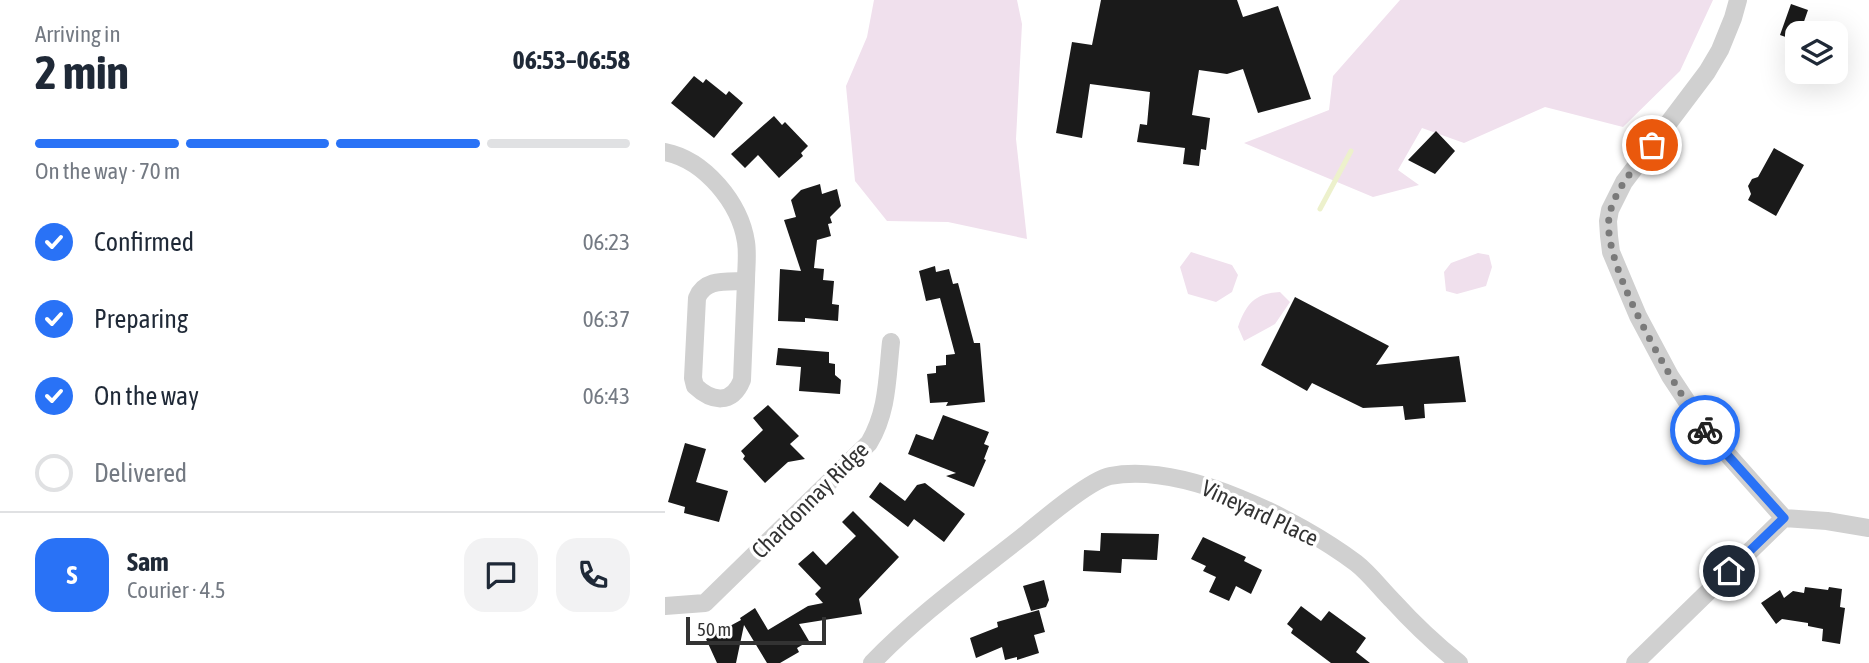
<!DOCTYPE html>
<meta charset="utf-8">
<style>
body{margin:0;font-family:"Asap Condensed",sans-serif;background:#f2f2f3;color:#1f2937;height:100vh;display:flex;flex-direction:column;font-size:26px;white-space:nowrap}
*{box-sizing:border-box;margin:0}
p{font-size:23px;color:#747a83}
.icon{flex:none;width:38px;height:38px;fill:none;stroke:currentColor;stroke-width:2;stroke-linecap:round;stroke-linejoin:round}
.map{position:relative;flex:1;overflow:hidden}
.side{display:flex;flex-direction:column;background:#fff;width:665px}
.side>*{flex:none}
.controls{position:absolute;left:1120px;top:21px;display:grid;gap:14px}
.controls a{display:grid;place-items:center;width:63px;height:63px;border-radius:14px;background:#fff;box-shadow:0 7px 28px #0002;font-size:35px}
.scale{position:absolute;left:21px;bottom:18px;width:140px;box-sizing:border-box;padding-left:7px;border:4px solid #333;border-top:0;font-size:19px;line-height:24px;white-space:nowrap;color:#333;-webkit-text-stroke:5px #fff;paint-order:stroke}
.pin{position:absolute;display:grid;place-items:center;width:60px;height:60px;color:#fff;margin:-30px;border:4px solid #fff;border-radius:50%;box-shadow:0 2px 7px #0007}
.courier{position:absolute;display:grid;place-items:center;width:70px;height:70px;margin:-35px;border:5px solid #2972f6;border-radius:50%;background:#fff;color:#222;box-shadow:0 2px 9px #0007}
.summary em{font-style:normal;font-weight:700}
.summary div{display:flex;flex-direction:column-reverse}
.summary{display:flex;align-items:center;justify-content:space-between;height:119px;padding:0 35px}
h1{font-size:46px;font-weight:700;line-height:52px}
.bar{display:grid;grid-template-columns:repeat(4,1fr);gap:10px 7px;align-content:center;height:84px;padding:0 35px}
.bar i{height:9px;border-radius:5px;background:#e0e1e3}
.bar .active{background:#2972f6}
.bar p{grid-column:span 4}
.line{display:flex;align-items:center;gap:18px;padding:0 35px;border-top:2px solid #e0e1e3}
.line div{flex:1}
.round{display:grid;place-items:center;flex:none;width:74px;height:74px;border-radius:21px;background:#f2f2f3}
ol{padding:0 35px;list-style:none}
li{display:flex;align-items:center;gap:21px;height:77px}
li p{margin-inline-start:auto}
li .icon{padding:7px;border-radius:50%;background:#2972f6;color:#fff;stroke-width:4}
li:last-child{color:#747a83}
li i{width:38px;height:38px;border:4px solid #e0e1e3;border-radius:50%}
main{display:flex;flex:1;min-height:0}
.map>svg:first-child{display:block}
</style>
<main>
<section class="side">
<div class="summary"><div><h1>2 min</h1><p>Arriving in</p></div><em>06:53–06:58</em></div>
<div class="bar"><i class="active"></i><i class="active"></i><i class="active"></i><i></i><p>On the way · 70 m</p></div>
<ol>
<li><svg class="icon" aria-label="check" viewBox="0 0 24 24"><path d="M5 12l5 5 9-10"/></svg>Confirmed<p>06:23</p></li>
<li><svg class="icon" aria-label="check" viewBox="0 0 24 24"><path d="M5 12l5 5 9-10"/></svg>Preparing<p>06:37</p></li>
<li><svg class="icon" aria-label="check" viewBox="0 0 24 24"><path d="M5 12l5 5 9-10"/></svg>On the way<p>06:43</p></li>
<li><i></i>Delivered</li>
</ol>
<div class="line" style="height:126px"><b class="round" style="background:#2972f6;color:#fff">S</b><div><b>Sam</b><p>Courier · 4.5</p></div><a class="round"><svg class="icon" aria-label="chat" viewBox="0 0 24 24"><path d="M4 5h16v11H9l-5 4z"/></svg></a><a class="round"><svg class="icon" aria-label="phone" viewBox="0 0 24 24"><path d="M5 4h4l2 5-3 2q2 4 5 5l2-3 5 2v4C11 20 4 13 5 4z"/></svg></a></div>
</section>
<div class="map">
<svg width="1204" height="663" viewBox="0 0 1204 663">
<rect width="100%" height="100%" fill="#fff"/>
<!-- green -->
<path fill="#f0e0ed" d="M 209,0 L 352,0 L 357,24 L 351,139 L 362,239 L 283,222 L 222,221 L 190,181 L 181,86 L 202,37 Z
M 735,0 L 1048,0 L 1015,71 L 958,127 L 880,107 L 799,143 L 757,128 L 733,170 L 754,185 L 708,197 L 579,143 L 664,110 L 668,76 Z
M 526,252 L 567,265 L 573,275 L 567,292 L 551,302 L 523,294 L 515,267 Z
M 813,253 L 824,255 L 827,267 L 821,286 L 792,294 L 781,291 L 779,272 L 786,263 Z
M 615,292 L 625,302 L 610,324 L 579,341 L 573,327 C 581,304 590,293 615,292 Z"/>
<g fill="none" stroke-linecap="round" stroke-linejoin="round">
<!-- stream -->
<path stroke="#edf1cc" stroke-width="5" d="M 655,209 L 686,151"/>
</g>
<!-- building -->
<path fill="#1a1a1a" d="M 436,0 L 572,0 L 578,17 L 613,6 L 646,99 L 593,113 L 578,69 L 562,74 L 534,70 L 527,115 L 545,118 L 541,150 L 536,149 L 534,166 L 518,164 L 520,148 L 472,142 L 475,124 L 482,125 L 485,92 L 425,84 L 417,138 L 391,133 L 407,42 L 427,45 Z
M 1126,4 L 1143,10 L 1135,33 L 1132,33 L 1132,41 L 1115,35 Z
M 29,76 L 38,83 L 41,79 L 61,95 L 64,91 L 78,103 L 49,138 L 6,103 Z
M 109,116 L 117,125 L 120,122 L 143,146 L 136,153 L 138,156 L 114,178 L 93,155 L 80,168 L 66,154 Z
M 771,131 L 790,151 L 770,174 L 743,160 Z
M 1109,148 L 1139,165 L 1111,216 L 1083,200 L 1086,194 L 1083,186 L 1087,179 L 1093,177 Z
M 155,184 L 157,194 L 172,189 L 176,206 L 165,217 L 167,223 L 163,224 L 166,236 L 152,240 L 149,268 L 159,269 L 158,280 L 169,281 L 167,304 L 174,305 L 173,321 L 140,318 L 140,322 L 113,321 L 115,269 L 136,271 L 119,220 L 131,217 L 126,200 L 136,190 Z
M 270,266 L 271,272 L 284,269 L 288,284 L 293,283 L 309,343 L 315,343 L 320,402 L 281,406 L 283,402 L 265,403 L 262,374 L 271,373 L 271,366 L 281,365 L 281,355 L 290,354 L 275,298 L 261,301 L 254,271 Z
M 630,297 L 724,346 L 711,365 L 794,356 L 801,402 L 759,404 L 760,418 L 740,420 L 738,406 L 698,408 L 647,383 L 642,391 L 596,365 Z
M 113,348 L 164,352 L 164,363 L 170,364 L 170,375 L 176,380 L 175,394 L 134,391 L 136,367 L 111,365 Z
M 103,405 L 134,436 L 125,444 L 140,459 L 123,462 L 100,483 L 78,459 L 80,456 L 76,451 L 98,430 L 88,418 Z
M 278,415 L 324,432 L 319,444 L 324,446 L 319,459 L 321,460 L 309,487 L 281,476 L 291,473 L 243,454 L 251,434 L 268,440 Z
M 20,443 L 41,449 L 31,482 L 63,491 L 54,522 L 19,513 L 20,507 L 3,502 Z
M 215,482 L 240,501 L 252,485 L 260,483 L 300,514 L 279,542 L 249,519 L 243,527 L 204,497 Z
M 188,511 L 234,557 L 194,599 L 197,614 L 134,624 L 144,641 L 132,648 L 134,652 L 115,663 L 102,663 L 79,625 L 71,663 L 52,663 L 41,639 L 76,620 L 75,618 L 90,608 L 103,630 L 143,606 L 158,603 L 150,594 L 156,588 L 133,564 L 148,551 L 161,565 L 191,536 L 177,522 Z
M 436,533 L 494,534 L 492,560 L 457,559 L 456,573 L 418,571 L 419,550 L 435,551 Z
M 538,537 L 581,557 L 579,561 L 597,570 L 586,594 L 571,586 L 564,601 L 544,592 L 551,577 L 538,571 L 541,566 L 526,559 Z
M 379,580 L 384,600 L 381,607 L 366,611 L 358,586 Z
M 1140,587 L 1163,590 L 1164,587 L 1177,589 L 1175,607 L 1180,608 L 1175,644 L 1157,641 L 1158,629 L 1143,626 L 1143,623 L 1117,619 L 1111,624 L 1096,603 L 1115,590 L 1119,598 L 1128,591 L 1139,593 Z
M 636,606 L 656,621 L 664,611 L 701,638 L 691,652 L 705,663 L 666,663 L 626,633 L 628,629 L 622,624 Z
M 374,610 L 380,632 L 369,635 L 374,653 L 352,660 L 352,657 L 340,660 L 337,647 L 311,658 L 305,638 L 333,627 L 332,622 Z"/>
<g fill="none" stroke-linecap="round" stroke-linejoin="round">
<!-- street -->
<path stroke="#d0d0d0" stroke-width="18" d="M 1073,0 L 1068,18 L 1055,50 L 1042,72 L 959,182 L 945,210 L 943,221 L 944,236 L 946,252 L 973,316 L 1005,376 L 1040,429 L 1119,518 L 1162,521 L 1204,528
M 0,152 C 40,160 75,203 81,242 C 83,255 81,269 81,281
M 81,281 L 77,380 C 67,405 47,402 30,386 L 28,378 L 32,298 C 40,278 62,282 81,281 Z
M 0,606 L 40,603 L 204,443 C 223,411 222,378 226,342
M 207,663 C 254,614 309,575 362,533 C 379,519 425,480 445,476 C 519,462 632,519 691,563 C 704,573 716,589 728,601 C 748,623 770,644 794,663
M 970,663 L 1119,518"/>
</g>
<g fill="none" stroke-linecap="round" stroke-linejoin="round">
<!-- done -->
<path stroke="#7a7a7a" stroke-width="7" stroke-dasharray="0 12.6" d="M 987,145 C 971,167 948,190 944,218 C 937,267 1011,389 1040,430"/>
<!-- route -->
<path stroke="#2972f6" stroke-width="9" d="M 1040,430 L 1119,518 L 1064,571"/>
</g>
<g text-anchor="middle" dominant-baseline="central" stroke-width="7" stroke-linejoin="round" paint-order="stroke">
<!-- street labels -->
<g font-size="23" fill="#333" stroke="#fff">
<text transform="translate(145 500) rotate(-45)">Chardonnay Ridge</text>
<text transform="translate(595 513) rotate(25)">Vineyard Place</text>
</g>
</g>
</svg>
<div class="controls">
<a><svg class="icon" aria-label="layers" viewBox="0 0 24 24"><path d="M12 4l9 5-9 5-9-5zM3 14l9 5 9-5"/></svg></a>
</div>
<div class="scale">50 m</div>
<div class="pin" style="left:987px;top:145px;background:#ea580c"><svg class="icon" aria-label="bag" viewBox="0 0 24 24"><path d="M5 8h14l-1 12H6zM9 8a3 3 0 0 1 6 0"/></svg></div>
<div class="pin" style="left:1064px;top:571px;background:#1f2937"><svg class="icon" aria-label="home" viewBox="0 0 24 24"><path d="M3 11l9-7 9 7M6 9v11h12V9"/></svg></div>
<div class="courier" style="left:1040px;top:430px"><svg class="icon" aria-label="bike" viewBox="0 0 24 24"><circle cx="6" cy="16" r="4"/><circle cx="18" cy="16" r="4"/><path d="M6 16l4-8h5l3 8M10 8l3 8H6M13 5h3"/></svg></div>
</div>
</main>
